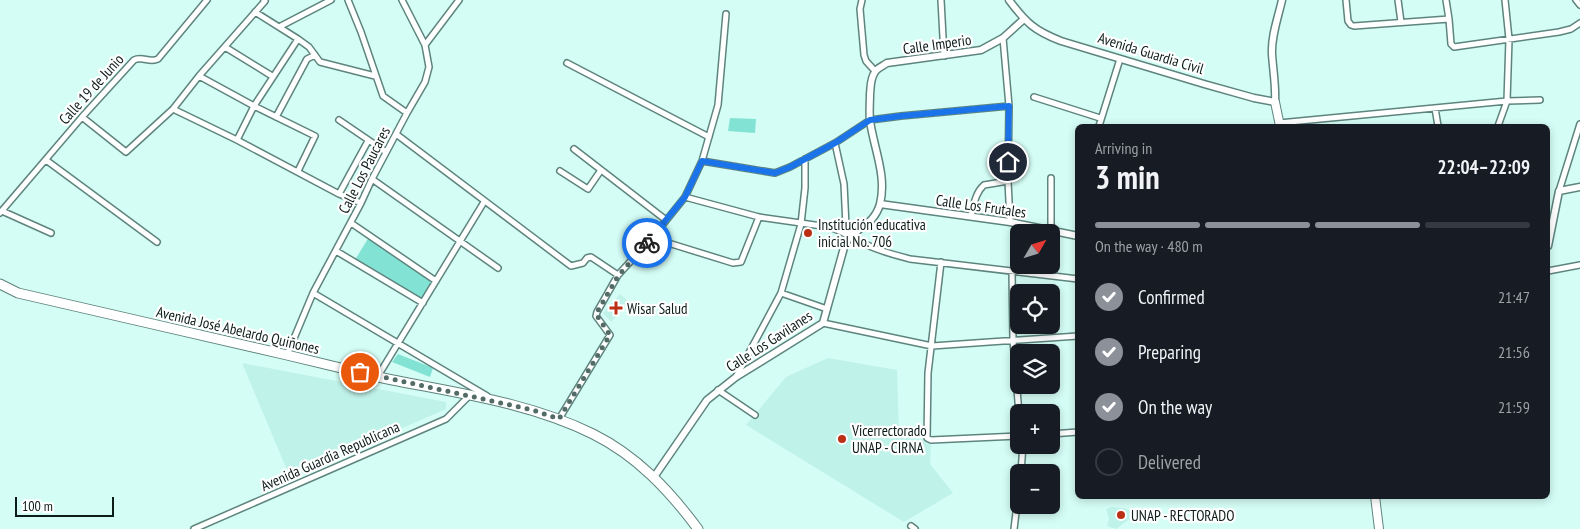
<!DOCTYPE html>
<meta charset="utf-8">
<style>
body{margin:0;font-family:"PT Sans Narrow",sans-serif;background:#20242c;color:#f1f3f6;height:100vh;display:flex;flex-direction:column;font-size:19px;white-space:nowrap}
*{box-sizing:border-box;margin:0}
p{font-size:16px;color:#9ea1a6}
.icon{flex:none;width:28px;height:28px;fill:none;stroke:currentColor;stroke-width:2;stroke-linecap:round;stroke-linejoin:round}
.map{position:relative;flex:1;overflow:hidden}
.drawer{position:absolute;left:1075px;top:124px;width:475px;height:375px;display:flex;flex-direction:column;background:#171b24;border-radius:8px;box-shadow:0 2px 8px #0003}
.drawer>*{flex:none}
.needle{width:32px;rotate:51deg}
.fabs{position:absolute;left:1010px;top:224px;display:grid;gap:10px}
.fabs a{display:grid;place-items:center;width:50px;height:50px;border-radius:8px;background:#171b24;box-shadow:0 2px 8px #0003;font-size:25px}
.scale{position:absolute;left:15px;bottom:12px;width:99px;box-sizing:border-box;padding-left:5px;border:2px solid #0c1c19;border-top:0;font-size:14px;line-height:18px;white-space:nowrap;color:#0c1c19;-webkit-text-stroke:4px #fff;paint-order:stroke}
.pin{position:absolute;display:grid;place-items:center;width:42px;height:42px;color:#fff;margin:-21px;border:2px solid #fff;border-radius:50%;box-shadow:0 1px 5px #0007}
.courier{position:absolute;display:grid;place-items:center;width:50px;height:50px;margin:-25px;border:4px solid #1a73e8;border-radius:50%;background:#fff;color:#222;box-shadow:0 1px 6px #0007}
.overview em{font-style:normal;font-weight:700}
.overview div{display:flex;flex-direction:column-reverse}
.overview{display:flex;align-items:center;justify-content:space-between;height:85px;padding:0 20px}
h1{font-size:32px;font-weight:700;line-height:38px}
.bar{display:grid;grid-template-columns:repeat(4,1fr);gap:8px 5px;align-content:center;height:60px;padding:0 20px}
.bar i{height:6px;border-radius:4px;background:#363941}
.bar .current{background:#8c9099}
.bar p{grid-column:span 4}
ol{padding:0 20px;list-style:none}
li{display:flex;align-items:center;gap:15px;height:55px}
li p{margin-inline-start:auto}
li .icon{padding:5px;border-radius:50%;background:#8c9099;color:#fff;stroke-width:4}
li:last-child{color:#9ea1a6}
li i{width:28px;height:28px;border:2px solid #363941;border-radius:50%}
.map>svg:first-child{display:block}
</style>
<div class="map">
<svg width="1580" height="529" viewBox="0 0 1580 529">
<rect width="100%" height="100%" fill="#d4fdf5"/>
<!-- built -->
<path fill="#bff2e8" d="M 620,294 L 629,302 L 611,322 L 603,313 Z
M 828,358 L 897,370 L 899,437 L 931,440 L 930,464 L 953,493 L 904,522 L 746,425 L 786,377 Z
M 242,363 L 446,402 L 446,409 L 290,477 Z
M 1112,507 L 1124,508 L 1138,513 L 1116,529 L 1107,526 L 1109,518 L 1106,509 Z"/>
<!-- green -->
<path fill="#82e2d3" d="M 730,118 L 756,119 L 755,133 L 728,131 Z
M 369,237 L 434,281 L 421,302 L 355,260 Z
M 398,354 L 433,368 L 430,377 L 392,362 Z"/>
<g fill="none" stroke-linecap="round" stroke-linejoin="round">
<!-- minor casing -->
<g stroke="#5e847e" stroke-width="8">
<path id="minor" d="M 348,0 L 361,32 L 383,96 L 407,113
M 862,0 L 860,9 L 864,55 L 866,61 L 875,71
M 941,0 L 944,56
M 1346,0 L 1348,21 L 1351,25 L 1354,26 L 1449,19 L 1451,44 L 1454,47 L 1559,32 L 1571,29 L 1580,23
M 1398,0 L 1401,22
M 1446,0 L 1449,19
M 1576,0 L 1580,5
M 255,12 L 298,39 L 309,47 L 320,62 L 375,76
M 279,27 L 331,0
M 1003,38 L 1009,106 L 1008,181 L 1010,222
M 425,45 L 459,0
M 225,47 L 272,76
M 567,63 L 709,137
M 199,76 L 254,106 L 315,136 L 298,171
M 1034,97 L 1100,118
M 1435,108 L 1438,126
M 173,109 L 237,140 L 339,194 L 361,203
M 82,117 L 126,152 L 173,109 L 199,76 L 265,1 L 264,0
M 276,117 L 307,59 L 315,55
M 339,120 L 386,152
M 1279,123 L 1507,101 L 1540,100
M 1099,126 L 1120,59
M 1498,126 L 1507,101 L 1509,39 L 1505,0
M 396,134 L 571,266 L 583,263 L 587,258 L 591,257 L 618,275
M 237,140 L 254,106 L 298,39
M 835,143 L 844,184 L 846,226 L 850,235
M 574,149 L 666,220
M 46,160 L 157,242
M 702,161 L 775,173 L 790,167 L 835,143 L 870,120 L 901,116 L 1009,106
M 560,171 L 588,189 L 601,170
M 372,179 L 498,268
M 1559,191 L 1580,124
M 339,194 L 368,141
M 685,197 L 759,217 L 829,227 C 842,231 853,238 865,244 C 879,251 895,255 910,259 L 1078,279
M 2,211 L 51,233
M 0,213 L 82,117 L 134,60 C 142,56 150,63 158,59 L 207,0
M 971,216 C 974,205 975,193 984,185 L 1008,181
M 351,223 L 436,281
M 1049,232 L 1051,225 L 1051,178
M 652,238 L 733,263 L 741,262 L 759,217
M 336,251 L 423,303
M 941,262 L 928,373 L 927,438 L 931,440 L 1019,436
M 1012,271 L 1013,340 L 1019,414
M 1548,271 L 1580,265
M 1038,274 L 1040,265
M 313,293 L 487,396
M 781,293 L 827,309
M 823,323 L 932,346 L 1078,336
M 287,355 L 313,293 L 361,203 L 372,179 L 407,113 L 425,82 L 429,67 L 425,45 L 402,0
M 378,376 L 484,202
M 736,377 L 781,293 L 801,224 L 805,188 L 805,159
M 718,390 L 755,415
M 559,419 L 610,335 L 596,316 L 597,312 L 618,275 L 652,238 L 685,197 L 702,161 L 718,105 L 726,14
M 1051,434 L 1078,432
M 1021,472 L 1023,445
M 911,526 L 915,529
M 194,529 L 446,419 L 470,395
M 1014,529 L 1019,488"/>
</g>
<!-- tertiary casing -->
<g stroke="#5e847e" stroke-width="9">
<path id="tertiary" d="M 1009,0 C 1026,23 1035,31 1061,41 L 1204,84 L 1254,98 L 1275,102 C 1276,86 1273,70 1272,54 C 1271,36 1278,18 1282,0
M 880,204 L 1010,222 L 1078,236
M 1548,246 L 1559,191 L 1580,187
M 654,477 L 707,400 L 736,377 L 823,323 L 845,244 C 855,227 874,226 880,204 C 887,176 874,149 870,121 C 869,112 870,103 870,94 C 871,86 870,79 875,72 C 877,68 883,66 887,63 L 981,50 L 1003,38 L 1024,19"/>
</g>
<!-- secondary casing -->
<g stroke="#5e847e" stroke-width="10">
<path id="secondary" d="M 1275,102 L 1280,126
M 1375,496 L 1379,529"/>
</g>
<!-- primary casing -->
<g stroke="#5e847e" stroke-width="11">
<path id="primary" d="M 0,284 L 18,293 C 108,314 197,334 287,355 C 317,362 348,370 378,377 C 450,392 526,401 593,434 C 637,456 669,490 698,529"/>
</g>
<!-- minor -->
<use href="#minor" stroke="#fff" stroke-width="5"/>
<!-- tertiary -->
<use href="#tertiary" stroke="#fff" stroke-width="6"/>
<!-- secondary -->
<use href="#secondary" stroke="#fff" stroke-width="8"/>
<!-- primary -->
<use href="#primary" stroke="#fff" stroke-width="9"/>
</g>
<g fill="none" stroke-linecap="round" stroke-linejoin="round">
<!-- done -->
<path stroke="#526b66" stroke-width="5" stroke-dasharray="0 9" d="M 360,372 L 533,410 L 559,419 L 610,335 L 596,314 L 618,276 L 647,243"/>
<!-- route -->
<path stroke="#1a73e8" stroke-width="6" d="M 647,243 L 685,197 L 702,161 L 775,173 L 790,167 L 835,143 L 870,120 L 901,116 L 1009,106 L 1008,162"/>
</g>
<!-- markers -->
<g fill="#bb2f14" stroke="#fff" stroke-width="2">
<circle cx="808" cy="233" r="5"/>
<path d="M613.5 300.5h5v5h5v5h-5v5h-5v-5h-5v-5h5z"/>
<circle cx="842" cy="439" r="5"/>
<circle cx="1121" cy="515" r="5"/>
</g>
<g text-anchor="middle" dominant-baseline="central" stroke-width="4.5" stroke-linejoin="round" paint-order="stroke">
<!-- street labels -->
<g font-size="15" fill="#0c1c19" stroke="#fff">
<text transform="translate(937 44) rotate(-8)">Calle Imperio</text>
<text transform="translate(1151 53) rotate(17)">Avenida Guardia Civil</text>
<text transform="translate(91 89) rotate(-48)">Calle 19 de Junio</text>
<text transform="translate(364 170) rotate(-63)">Calle Los Paucares</text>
<text transform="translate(981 206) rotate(8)">Calle Los Frutales</text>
<text transform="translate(238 330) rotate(13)">Avenida José Abelardo Quiñones</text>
<text transform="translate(769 341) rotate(-33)">Calle Los Gavilanes</text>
<text transform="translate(330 456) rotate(-24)">Avenida Guardia Republicana</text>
</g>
<!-- poi labels -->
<g font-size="15" fill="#0c1c19" stroke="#fff" text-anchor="start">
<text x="818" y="224">Institución educativa<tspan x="818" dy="17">inicial No. 706</tspan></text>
<text x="627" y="308">Wisar Salud</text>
<text x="852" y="430">Vicerrectorado<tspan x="852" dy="17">UNAP - CIRNA</tspan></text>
<text x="1131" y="515">UNAP - RECTORADO</text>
</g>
</g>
</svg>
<div class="fabs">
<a><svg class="needle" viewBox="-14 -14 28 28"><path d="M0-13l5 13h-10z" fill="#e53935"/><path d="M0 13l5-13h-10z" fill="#9ea1a6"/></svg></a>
<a><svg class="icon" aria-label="locate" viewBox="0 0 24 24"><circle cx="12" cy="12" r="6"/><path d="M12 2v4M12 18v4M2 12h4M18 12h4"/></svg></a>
<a><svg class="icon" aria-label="layers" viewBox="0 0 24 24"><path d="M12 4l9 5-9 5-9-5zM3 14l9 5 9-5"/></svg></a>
<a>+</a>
<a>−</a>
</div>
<div class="scale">100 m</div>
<div class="pin" style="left:360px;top:372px;background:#ea580c"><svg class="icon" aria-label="bag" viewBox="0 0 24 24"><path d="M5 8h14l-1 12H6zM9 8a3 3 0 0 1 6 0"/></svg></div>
<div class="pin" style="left:1008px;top:162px;background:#1f2937"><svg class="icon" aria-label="home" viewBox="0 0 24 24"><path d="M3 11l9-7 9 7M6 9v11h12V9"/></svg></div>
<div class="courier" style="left:647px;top:243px"><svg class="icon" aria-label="bike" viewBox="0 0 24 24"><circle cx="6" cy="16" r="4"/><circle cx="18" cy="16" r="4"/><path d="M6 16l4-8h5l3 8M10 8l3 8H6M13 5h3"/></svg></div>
<section class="drawer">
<div class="overview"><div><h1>3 min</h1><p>Arriving in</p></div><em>22:04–22:09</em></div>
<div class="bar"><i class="current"></i><i class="current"></i><i class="current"></i><i></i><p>On the way · 480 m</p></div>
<ol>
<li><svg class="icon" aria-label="check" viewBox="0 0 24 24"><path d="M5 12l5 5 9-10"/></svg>Confirmed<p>21:47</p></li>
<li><svg class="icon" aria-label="check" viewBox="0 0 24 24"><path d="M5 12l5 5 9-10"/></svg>Preparing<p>21:56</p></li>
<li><svg class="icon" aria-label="check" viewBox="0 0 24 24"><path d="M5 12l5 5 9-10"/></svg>On the way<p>21:59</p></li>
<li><i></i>Delivered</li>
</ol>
</section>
</div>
